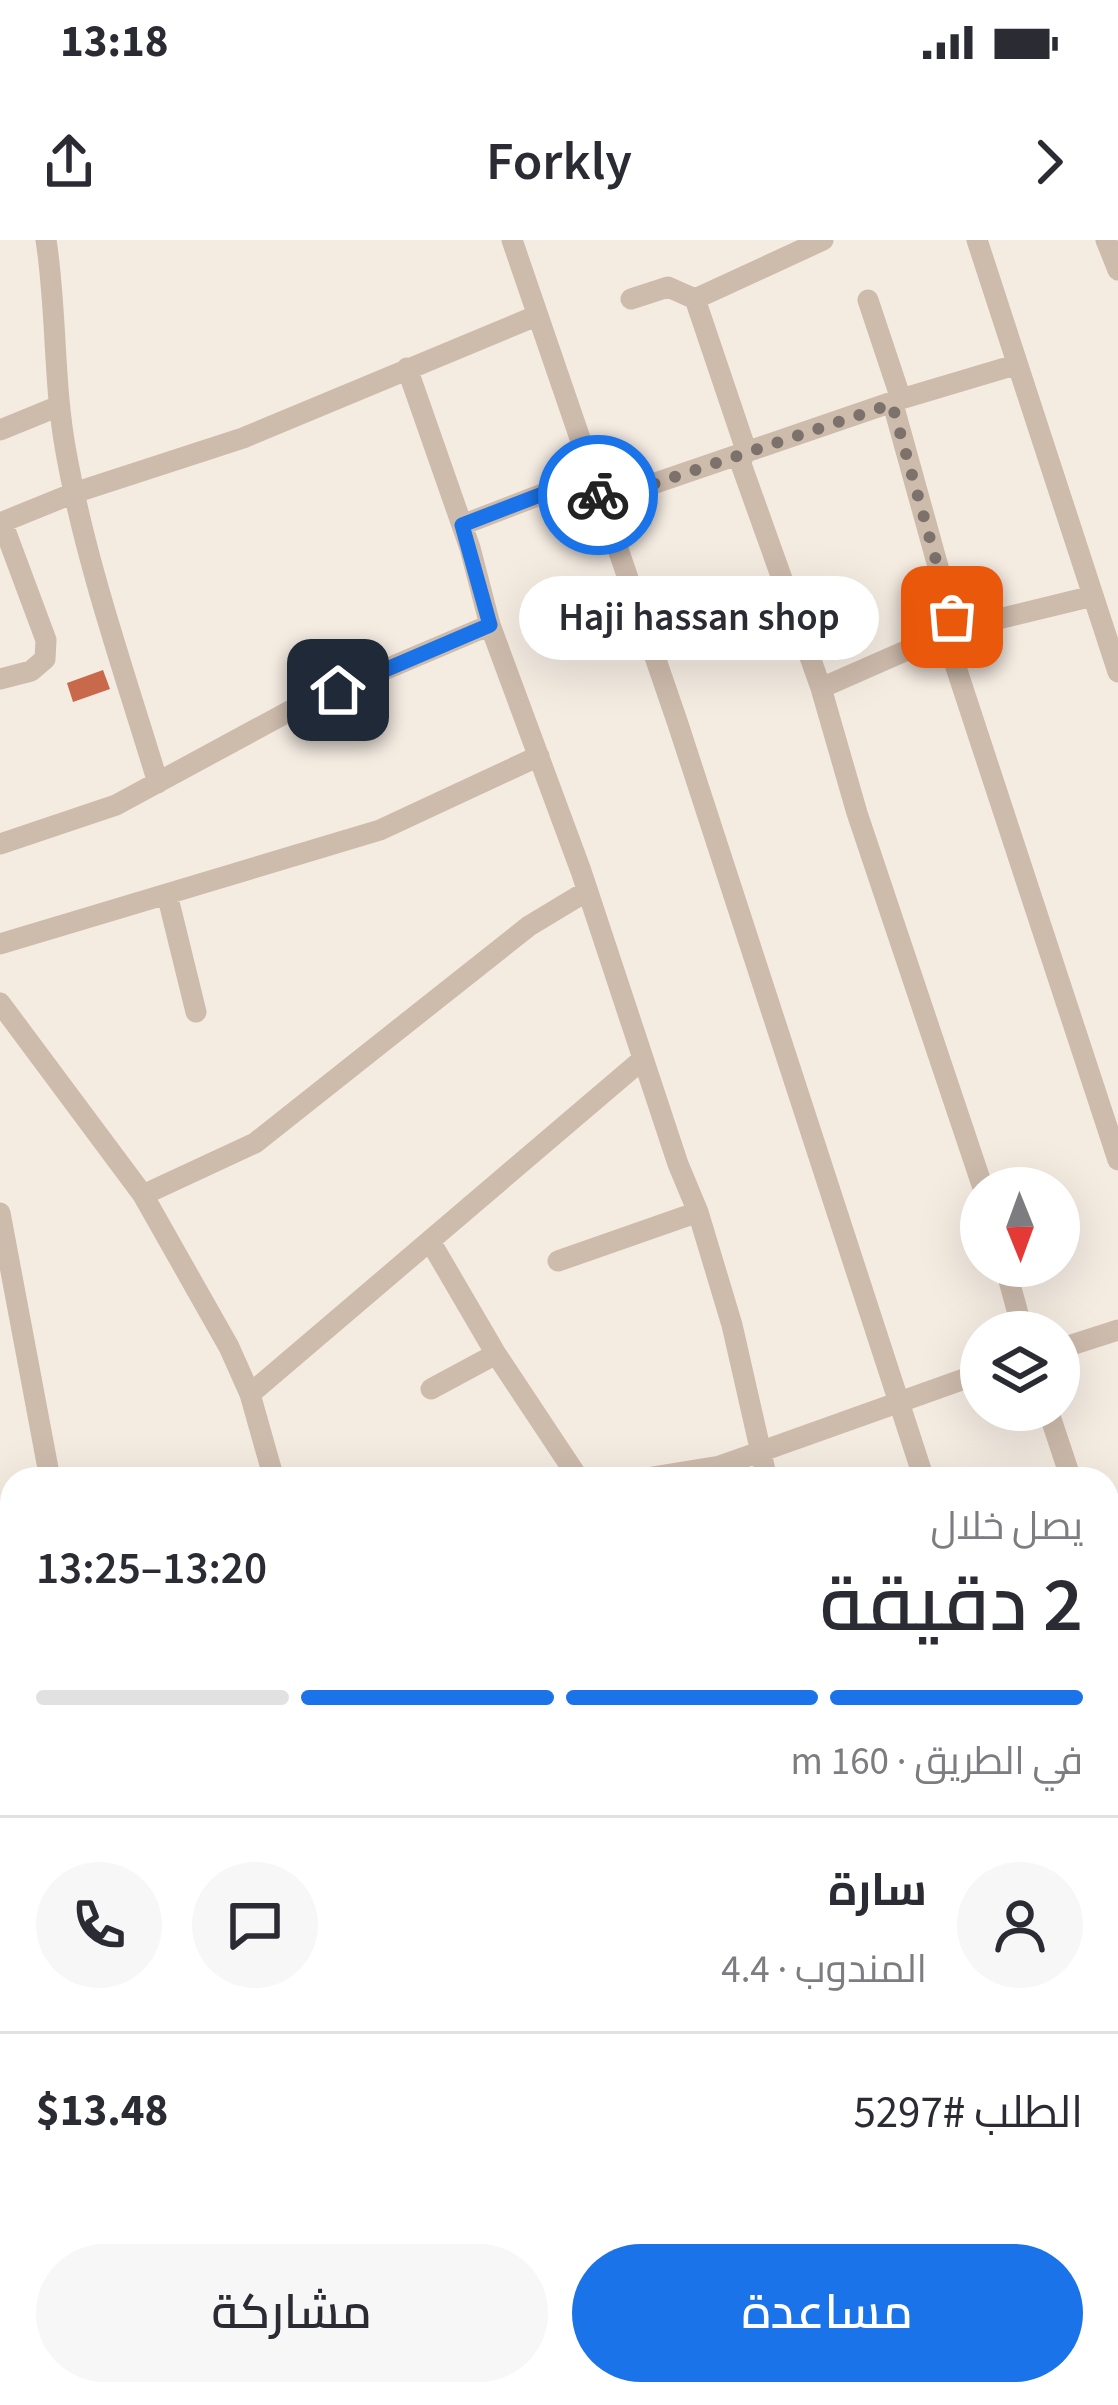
<!DOCTYPE html>
<html lang="ar">
<meta charset="utf-8">
<style>
body{margin:0;font-family:"Source Sans 3",Cairo,sans-serif;background:#f7f7f7;color:#2b2b33;direction:rtl;height:100vh;display:flex;flex-direction:column;font-size:45px;white-space:nowrap}
*{box-sizing:border-box;margin:0}
p{font-size:39px;color:#7c7c81}
.icon{flex:none;width:66px;height:66px;fill:none;stroke:currentColor;stroke-width:2;stroke-linecap:round;stroke-linejoin:round}
.map{position:relative;flex:1;overflow:hidden;direction:ltr}
.details{position:absolute;left:0px;top:1227px;width:1119px;height:939px;display:flex;flex-direction:column;background:#fff;border-radius:36px 36px 0 0;box-shadow:0 12px 48px #0002;direction:rtl}
.details>*{flex:none}
.needle{width:78px;rotate:179deg}
.fabs{position:absolute;left:960px;top:927px;display:grid;gap:24px}
.fabs a{display:grid;place-items:center;width:120px;height:120px;border-radius:50%;background:#fff;box-shadow:0 12px 48px #0002;font-size:60px}
.pin{position:absolute;display:grid;place-items:center;width:102px;height:102px;color:#fff;margin:-51px;border-radius:24px;box-shadow:0 6px 18px #0006}
.courier{position:absolute;display:grid;place-items:center;width:120px;height:120px;margin:-60px;border:9px solid #1a73e8;border-radius:50%;background:#fff;color:#222;box-shadow:0 3px 15px #0007}
.bubble{position:absolute;height:84px;border-radius:42px;background:#fff;box-shadow:0 12px 48px #0002;font-size:39px;font-weight:600;line-height:84px;text-align:center;direction:rtl}
.overview em{font-style:normal;font-weight:600}
.overview div{display:flex;flex-direction:column-reverse}
.overview{display:flex;align-items:center;justify-content:space-between;height:204px;padding:0 36px}
h1{font-size:78px;font-weight:600;line-height:90px}
.bar{display:grid;grid-template-columns:repeat(4,1fr);gap:18px 12px;align-content:center;height:144px;padding:0 36px}
.bar i{height:15px;border-radius:9px;background:#e1e1e2}
.bar .selected{background:#1a73e8}
.bar p{grid-column:span 4}
.line{display:flex;align-items:center;gap:30px;padding:0 36px;border-top:3px solid #e1e1e2}
.line div{flex:1}
.round{display:grid;place-items:center;flex:none;width:126px;height:126px;border-radius:63px;background:#f7f7f7}
.action{display:flex;gap:24px;margin-top:auto;padding:24px 36px}
.action a{flex:1;height:138px;border-radius:72px;background:#1a73e8;color:#fff;font-size:48px;font-weight:600;line-height:138px;text-align:center}
.action a+a{background:#f7f7f7;color:#2b2b33}
.status{display:flex;justify-content:space-between;align-items:center;height:84px;padding:0 60px;background:#fff;direction:ltr}
.status svg{height:33px;fill:currentColor}
header{display:flex;justify-content:space-between;align-items:center;height:156px;padding:0 36px;background:#fff;font-size:54px;font-weight:600}
.map>svg:first-child{display:block}
</style>
<div class="status"><b>13:18</b><svg viewBox="0 0 49 12"><path d="M0 12V9h3v3zM5 12V6h3v6zM10 12V3h3v9zM15 12V0h3v12zM26 1h20v11H26zM47 4h2v5h-2z"/></svg></div>
<header><svg class="icon" aria-label="forward" viewBox="0 0 24 24"><path d="M9 5l7 7-7 7"/></svg>Forkly<svg class="icon" aria-label="share" viewBox="0 0 24 24"><path d="M12 15V3M7 8l5-5 5 5M5 13v7h14v-7"/></svg></header>
<div class="map">
<svg width="1118" height="2165" viewBox="0 0 1118 2165">
<rect width="100%" height="100%" fill="#f4ebe1"/>
<!-- green -->
<path fill="#b8c4a0" d="M 1118,2023 L 1118,2165 L 645,2165 L 679,2154 L 1107,2154 L 1107,2027 Z"/>
<!-- building -->
<path fill="#c8694b" d="M 103,430 L 110,449 L 73,462 L 67,443 Z"/>
<g fill="none" stroke-linecap="round" stroke-linejoin="round">
<!-- lane -->
<path stroke="#cdbbac" stroke-width="10" d="M 1107,2150 L 1118,2147
M 1045,2165 L 1090,2154"/>
<!-- street -->
<path stroke="#cdbbac" stroke-width="21" d="M 46,0 C 57,70 53,142 66,212 C 86,324 125,434 158,543
M 512,0 L 678,484 L 924,1239
M 977,0 L 1118,432
M 1106,0 L 1118,30
M 631,59 L 668,47 L 695,59 L 823,0
M 695,59 L 745,207 L 741,224 L 821,448 L 857,573 L 983,948
M 868,60 L 901,159
M 407,128 L 470,308 L 490,385 L 581,631 L 678,924 L 698,972 L 732,1085 L 767,1239
M 893,164 L 952,377 L 948,403 L 1118,920
M 0,190 L 59,166
M 600,262 L 901,159 L 1015,125
M 0,283 L 74,253 L 243,198 L 536,76
M 462,285 L 592,235
M 0,439 L 31,431 L 45,419 L 46,400 L 2,282
M 821,448 L 953,390 L 1093,356
M 0,604 L 116,565 L 299,466 L 490,385
M 167,654 L 196,772
M 0,704 L 380,590 L 539,516
M 0,763 L 143,955 L 229,1107 L 250,1154 L 274,1239
M 143,955 L 255,903 L 529,686 L 587,651
M 0,973 L 50,1239
M 430,1001 L 496,1114 L 579,1239
M 558,1021 L 698,972
M 1005,1026 L 1023,1092
M 1059,1109 L 1118,1090
M 431,1149 L 496,1114
M 250,1154 L 643,819
M 1048,1170 L 1071,1239
M 640,1239 L 720,1226 L 981,1133
M 1107,1348 L 1118,1382
M 1107,1416 L 1118,1411
M 0,1455 L 12,1453
M 0,1557 L 12,1605
M 1107,1761 L 1118,1797
M 0,2012 L 12,2027
M 66,2154 L 67,2165
M 139,2154 L 140,2165"/>
<!-- highway -->
<path stroke="#5c4a42" stroke-width="36" d="M 1107,1912 L 1118,1909
M 1107,1989 L 1118,1987
M 203,2165 L 236,2154
M 298,2165 L 310,2154
M 440,2165 L 481,2154"/>
</g>
<g fill="none" stroke-linecap="round" stroke-linejoin="round">
<!-- done -->
<path stroke="#7c716b" stroke-width="12" stroke-dasharray="0 21.6" d="M 598,255 L 600,262 L 892,164 L 952,377"/>
<!-- route -->
<path stroke="#1a73e8" stroke-width="15" d="M 338,450 L 490,385 L 462,285 L 592,235 L 598,255"/>
</g>
</svg>
<div class="fabs">
<a><svg class="needle" viewBox="-14 -14 28 28"><path d="M0-13l5 13h-10z" fill="#e53935"/><path d="M0 13l5-13h-10z" fill="#7c7c81"/></svg></a>
<a><svg class="icon" aria-label="layers" viewBox="0 0 24 24"><path d="M12 4l9 5-9 5-9-5zM3 14l9 5 9-5"/></svg></a>
</div>
<div class="pin" style="left:952px;top:377px;background:#ea580c"><svg class="icon" aria-label="bag" viewBox="0 0 24 24"><path d="M5 8h14l-1 12H6zM9 8a3 3 0 0 1 6 0"/></svg></div>
<div class="pin" style="left:338px;top:450px;background:#1f2937"><svg class="icon" aria-label="home" viewBox="0 0 24 24"><path d="M3 11l9-7 9 7M6 9v11h12V9"/></svg></div>
<div class="courier" style="left:598px;top:255px"><svg class="icon" aria-label="bike" viewBox="0 0 24 24"><circle cx="6" cy="16" r="4"/><circle cx="18" cy="16" r="4"/><path d="M6 16l4-8h5l3 8M10 8l3 8H6M13 5h3"/></svg></div>
<div class="bubble" style="left:519px;top:336px;width:360px">Haji hassan shop</div>
<section class="details">
<div class="overview"><div><h1>2 دقيقة</h1><p>يصل خلال</p></div><em>13:20–13:25</em></div>
<div class="bar"><i class="selected"></i><i class="selected"></i><i class="selected"></i><i></i><p>في الطريق · 160 m</p></div>
<div class="line" style="height:216px"><a class="round"><svg class="icon" aria-label="person" viewBox="0 0 24 24"><circle cx="12" cy="8" r="4"/><path d="M4 21q1-7 8-7t8 7"/></svg></a><div><b>سارة</b><p>المندوب · 4.4</p></div><a class="round"><svg class="icon" aria-label="chat" viewBox="0 0 24 24"><path d="M4 5h16v11H9l-5 4z"/></svg></a><a class="round"><svg class="icon" aria-label="phone" viewBox="0 0 24 24"><path d="M5 4h4l2 5-3 2q2 4 5 5l2-3 5 2v4C11 20 4 13 5 4z"/></svg></a></div>
<div class="line" style="height:156px"><div>الطلب #5297</div><b>$13.48</b></div>
<div class="action"><a>مساعدة</a><a>مشاركة</a></div>
</section>
</div>
